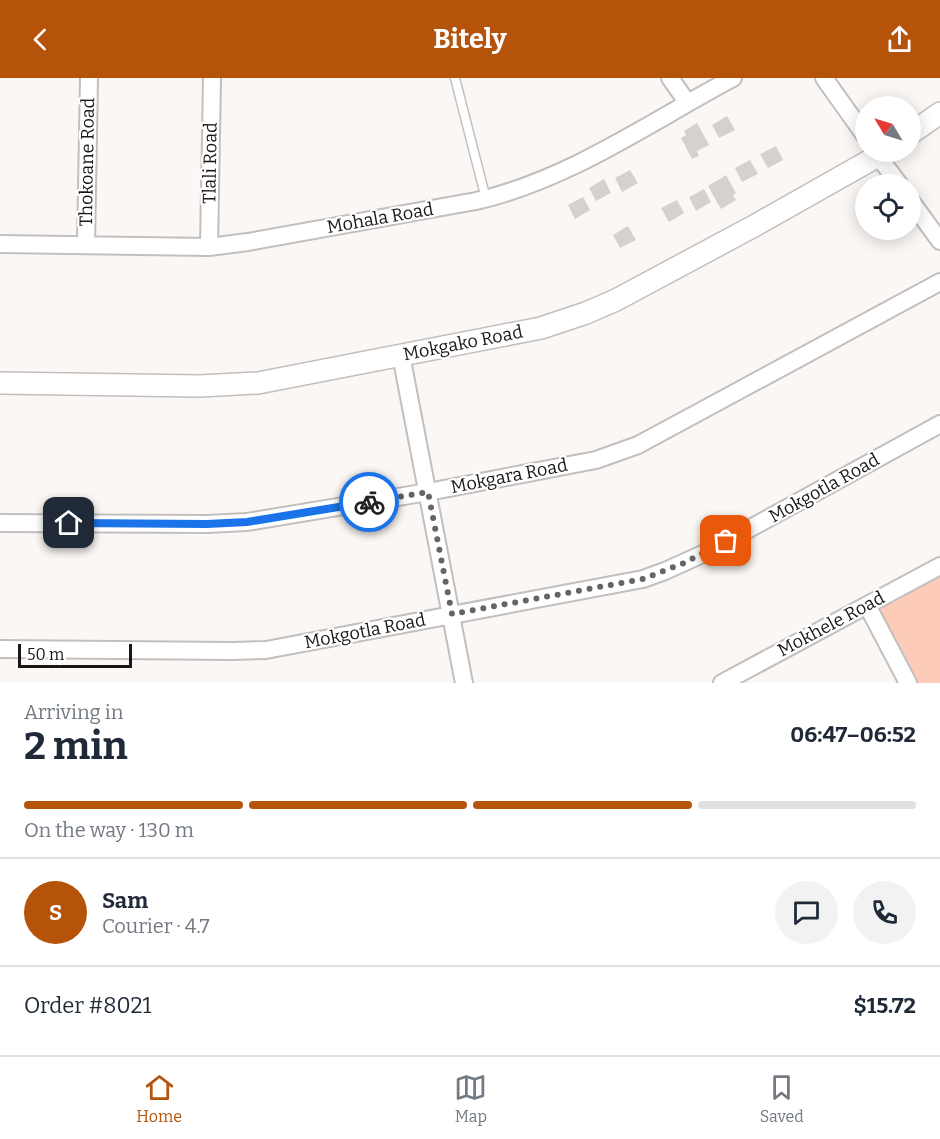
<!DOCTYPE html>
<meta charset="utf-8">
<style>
body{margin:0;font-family:Bitter,serif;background:#f2f2f3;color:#1f2937;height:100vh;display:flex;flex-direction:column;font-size:22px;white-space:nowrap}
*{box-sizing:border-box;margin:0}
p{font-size:20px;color:#747a83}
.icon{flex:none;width:33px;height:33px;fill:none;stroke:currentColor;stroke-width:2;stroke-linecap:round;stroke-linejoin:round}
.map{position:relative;height:605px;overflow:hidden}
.drawer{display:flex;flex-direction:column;background:#fff;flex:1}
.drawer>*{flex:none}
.needle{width:39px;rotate:308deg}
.tools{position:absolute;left:855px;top:18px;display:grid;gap:12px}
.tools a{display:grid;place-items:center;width:66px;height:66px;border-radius:50%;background:#fff;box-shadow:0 3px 15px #0003;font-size:30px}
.scale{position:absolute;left:18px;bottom:15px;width:114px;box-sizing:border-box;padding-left:6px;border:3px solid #181616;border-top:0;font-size:16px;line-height:21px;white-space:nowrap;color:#181616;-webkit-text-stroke:4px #fff;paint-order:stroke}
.pin{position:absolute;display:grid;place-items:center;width:51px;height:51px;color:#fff;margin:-26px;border-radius:12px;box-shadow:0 3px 9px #0006}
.courier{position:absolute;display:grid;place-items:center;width:60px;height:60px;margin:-30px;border:4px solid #1a73e8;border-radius:50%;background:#fff;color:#222;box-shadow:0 2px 8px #0007}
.head em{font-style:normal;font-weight:700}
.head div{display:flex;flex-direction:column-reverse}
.head{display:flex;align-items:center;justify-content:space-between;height:102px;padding:0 24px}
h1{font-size:39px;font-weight:700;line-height:45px}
.bar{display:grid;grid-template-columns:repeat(4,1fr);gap:9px 6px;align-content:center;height:72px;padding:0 24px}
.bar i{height:8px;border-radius:4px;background:#e0e1e3}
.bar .current{background:#b45309}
.bar p{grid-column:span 4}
.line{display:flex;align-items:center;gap:15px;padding:0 24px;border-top:2px solid #e0e1e3}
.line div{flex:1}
.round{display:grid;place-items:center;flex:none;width:63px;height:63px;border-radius:32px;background:#f2f2f3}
header{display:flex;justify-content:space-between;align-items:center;height:78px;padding:0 24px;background:#b45309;color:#fff;font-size:27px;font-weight:700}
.dock{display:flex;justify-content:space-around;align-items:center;height:84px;border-top:2px solid #e0e1e3;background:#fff;font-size:16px;color:#747a83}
.dock a{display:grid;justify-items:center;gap:3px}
.dock .current{color:#b45309}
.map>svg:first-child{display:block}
</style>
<header><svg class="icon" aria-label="back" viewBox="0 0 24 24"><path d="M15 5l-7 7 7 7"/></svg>Bitely<svg class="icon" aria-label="share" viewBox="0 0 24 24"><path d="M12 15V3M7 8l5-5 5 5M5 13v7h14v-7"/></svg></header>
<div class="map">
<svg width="940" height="605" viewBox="0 0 940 605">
<rect width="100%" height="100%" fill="#fbf7f5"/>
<!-- green -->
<path fill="#fdccb9" d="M 940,499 L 940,605 L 912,605 L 878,539 L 883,527 Z"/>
<!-- building -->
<path fill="#d4d1cf" d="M 727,38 L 735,52 L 719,60 L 712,47 Z
M 697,45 L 709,67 L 697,73 L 699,78 L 692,81 L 681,60 L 686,57 L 684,53 Z
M 776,68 L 783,82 L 768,90 L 760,76 Z
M 750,82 L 758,96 L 742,104 L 735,90 Z
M 630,92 L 638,105 L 622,114 L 615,100 Z
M 726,97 L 736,115 L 733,117 L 736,122 L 721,131 L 708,108 Z
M 604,101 L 611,115 L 596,123 L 589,110 Z
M 704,111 L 711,124 L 696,133 L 689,119 Z
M 583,119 L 590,132 L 575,141 L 568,127 Z
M 677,122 L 684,135 L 669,144 L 661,130 Z
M 628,148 L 636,162 L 620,170 L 613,157 Z"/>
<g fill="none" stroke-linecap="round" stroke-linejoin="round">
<!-- service casing -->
<g stroke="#c3bfbe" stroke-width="11">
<path id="service" d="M 455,0 L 486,121"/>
</g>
<!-- minor casing -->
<g stroke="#c3bfbe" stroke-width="20">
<path id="minor" d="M 670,0 L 687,24
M 824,0 L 866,59
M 875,74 L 899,106
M 910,122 L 940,163
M 0,166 L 209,169 L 248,164 L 476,123 C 569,102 650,44 733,0
M 86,167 L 89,0
M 209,169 L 212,0
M 401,277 L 464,605
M 0,445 L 207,446 L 247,444 L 428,414 L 596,382 L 638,367 L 940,204
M 867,527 L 908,605
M 0,571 L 233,573 L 266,572 L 643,501 L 665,493 L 707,474 L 940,346
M 722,605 L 940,488"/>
</g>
<!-- tertiary casing -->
<g stroke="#c3bfbe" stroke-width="24">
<path id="tertiary" d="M 910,56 L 940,35
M 0,305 L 200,308 L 258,305 L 541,250 L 586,235 L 616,222 L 754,148 L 885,74"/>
</g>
<!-- service -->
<use href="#service" stroke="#fff" stroke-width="8"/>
<!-- minor -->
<use href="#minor" stroke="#fff" stroke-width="16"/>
<!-- tertiary -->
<use href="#tertiary" stroke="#fff" stroke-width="21"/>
</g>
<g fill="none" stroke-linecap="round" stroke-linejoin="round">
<!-- done -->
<path stroke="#676564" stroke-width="6" stroke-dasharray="0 10.8" d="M 369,424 L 428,414 L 452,536 L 643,501 L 684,485 L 726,463"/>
<!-- route -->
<path stroke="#1a73e8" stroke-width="8" d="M 69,445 L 207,446 L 247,444 L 369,424"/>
</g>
<g text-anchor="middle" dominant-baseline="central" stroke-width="4.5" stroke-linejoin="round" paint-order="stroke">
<!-- street labels -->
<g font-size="18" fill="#181616" stroke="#fff">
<text transform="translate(87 84) rotate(-89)">Thokoane Road</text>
<text transform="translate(210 85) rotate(-89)">Tlali Road</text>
<text transform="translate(380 140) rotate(-10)">Mohala Road</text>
<text transform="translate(463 265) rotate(-11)">Mokgako Road</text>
<text transform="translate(509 398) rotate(-11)">Mokgara Road</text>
<text transform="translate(824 410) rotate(-29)">Mokgotla Road</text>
<text transform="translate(831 546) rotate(-28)">Mokhele Road</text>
<text transform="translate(365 553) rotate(-11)">Mokgotla Road</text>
</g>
</g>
</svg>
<div class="tools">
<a><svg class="needle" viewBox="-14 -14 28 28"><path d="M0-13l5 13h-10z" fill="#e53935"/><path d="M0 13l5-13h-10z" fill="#747a83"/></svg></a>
<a><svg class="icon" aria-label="locate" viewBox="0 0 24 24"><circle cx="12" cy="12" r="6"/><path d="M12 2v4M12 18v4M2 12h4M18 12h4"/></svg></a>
</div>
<div class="scale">50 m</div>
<div class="pin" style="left:726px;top:463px;background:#ea580c"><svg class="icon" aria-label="bag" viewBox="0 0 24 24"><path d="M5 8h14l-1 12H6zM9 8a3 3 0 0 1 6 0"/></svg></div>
<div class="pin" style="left:69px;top:445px;background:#1f2937"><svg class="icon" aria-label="home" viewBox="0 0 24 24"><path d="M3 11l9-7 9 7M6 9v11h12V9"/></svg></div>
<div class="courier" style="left:369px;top:424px"><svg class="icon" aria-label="bike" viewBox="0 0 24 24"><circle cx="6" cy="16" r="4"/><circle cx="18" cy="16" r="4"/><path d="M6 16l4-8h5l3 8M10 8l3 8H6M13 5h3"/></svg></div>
</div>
<section class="drawer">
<div class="head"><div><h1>2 min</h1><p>Arriving in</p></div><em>06:47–06:52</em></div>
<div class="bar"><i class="current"></i><i class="current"></i><i class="current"></i><i></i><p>On the way · 130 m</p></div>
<div class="line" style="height:108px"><b class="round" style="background:#b45309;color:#fff">S</b><div><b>Sam</b><p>Courier · 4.7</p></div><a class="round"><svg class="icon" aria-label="chat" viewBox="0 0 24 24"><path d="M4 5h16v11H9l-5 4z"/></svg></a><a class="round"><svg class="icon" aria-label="phone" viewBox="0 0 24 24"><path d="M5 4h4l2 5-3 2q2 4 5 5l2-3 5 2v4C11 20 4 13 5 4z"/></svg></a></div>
<div class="line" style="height:78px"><div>Order #8021</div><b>$15.72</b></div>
</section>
<nav class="dock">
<a class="current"><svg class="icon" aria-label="home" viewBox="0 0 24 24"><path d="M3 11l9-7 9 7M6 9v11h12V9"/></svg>Home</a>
<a><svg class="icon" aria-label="map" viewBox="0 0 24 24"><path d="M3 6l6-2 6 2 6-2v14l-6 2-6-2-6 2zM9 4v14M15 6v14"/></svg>Map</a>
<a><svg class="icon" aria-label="saved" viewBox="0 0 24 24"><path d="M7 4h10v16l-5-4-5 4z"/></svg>Saved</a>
</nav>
